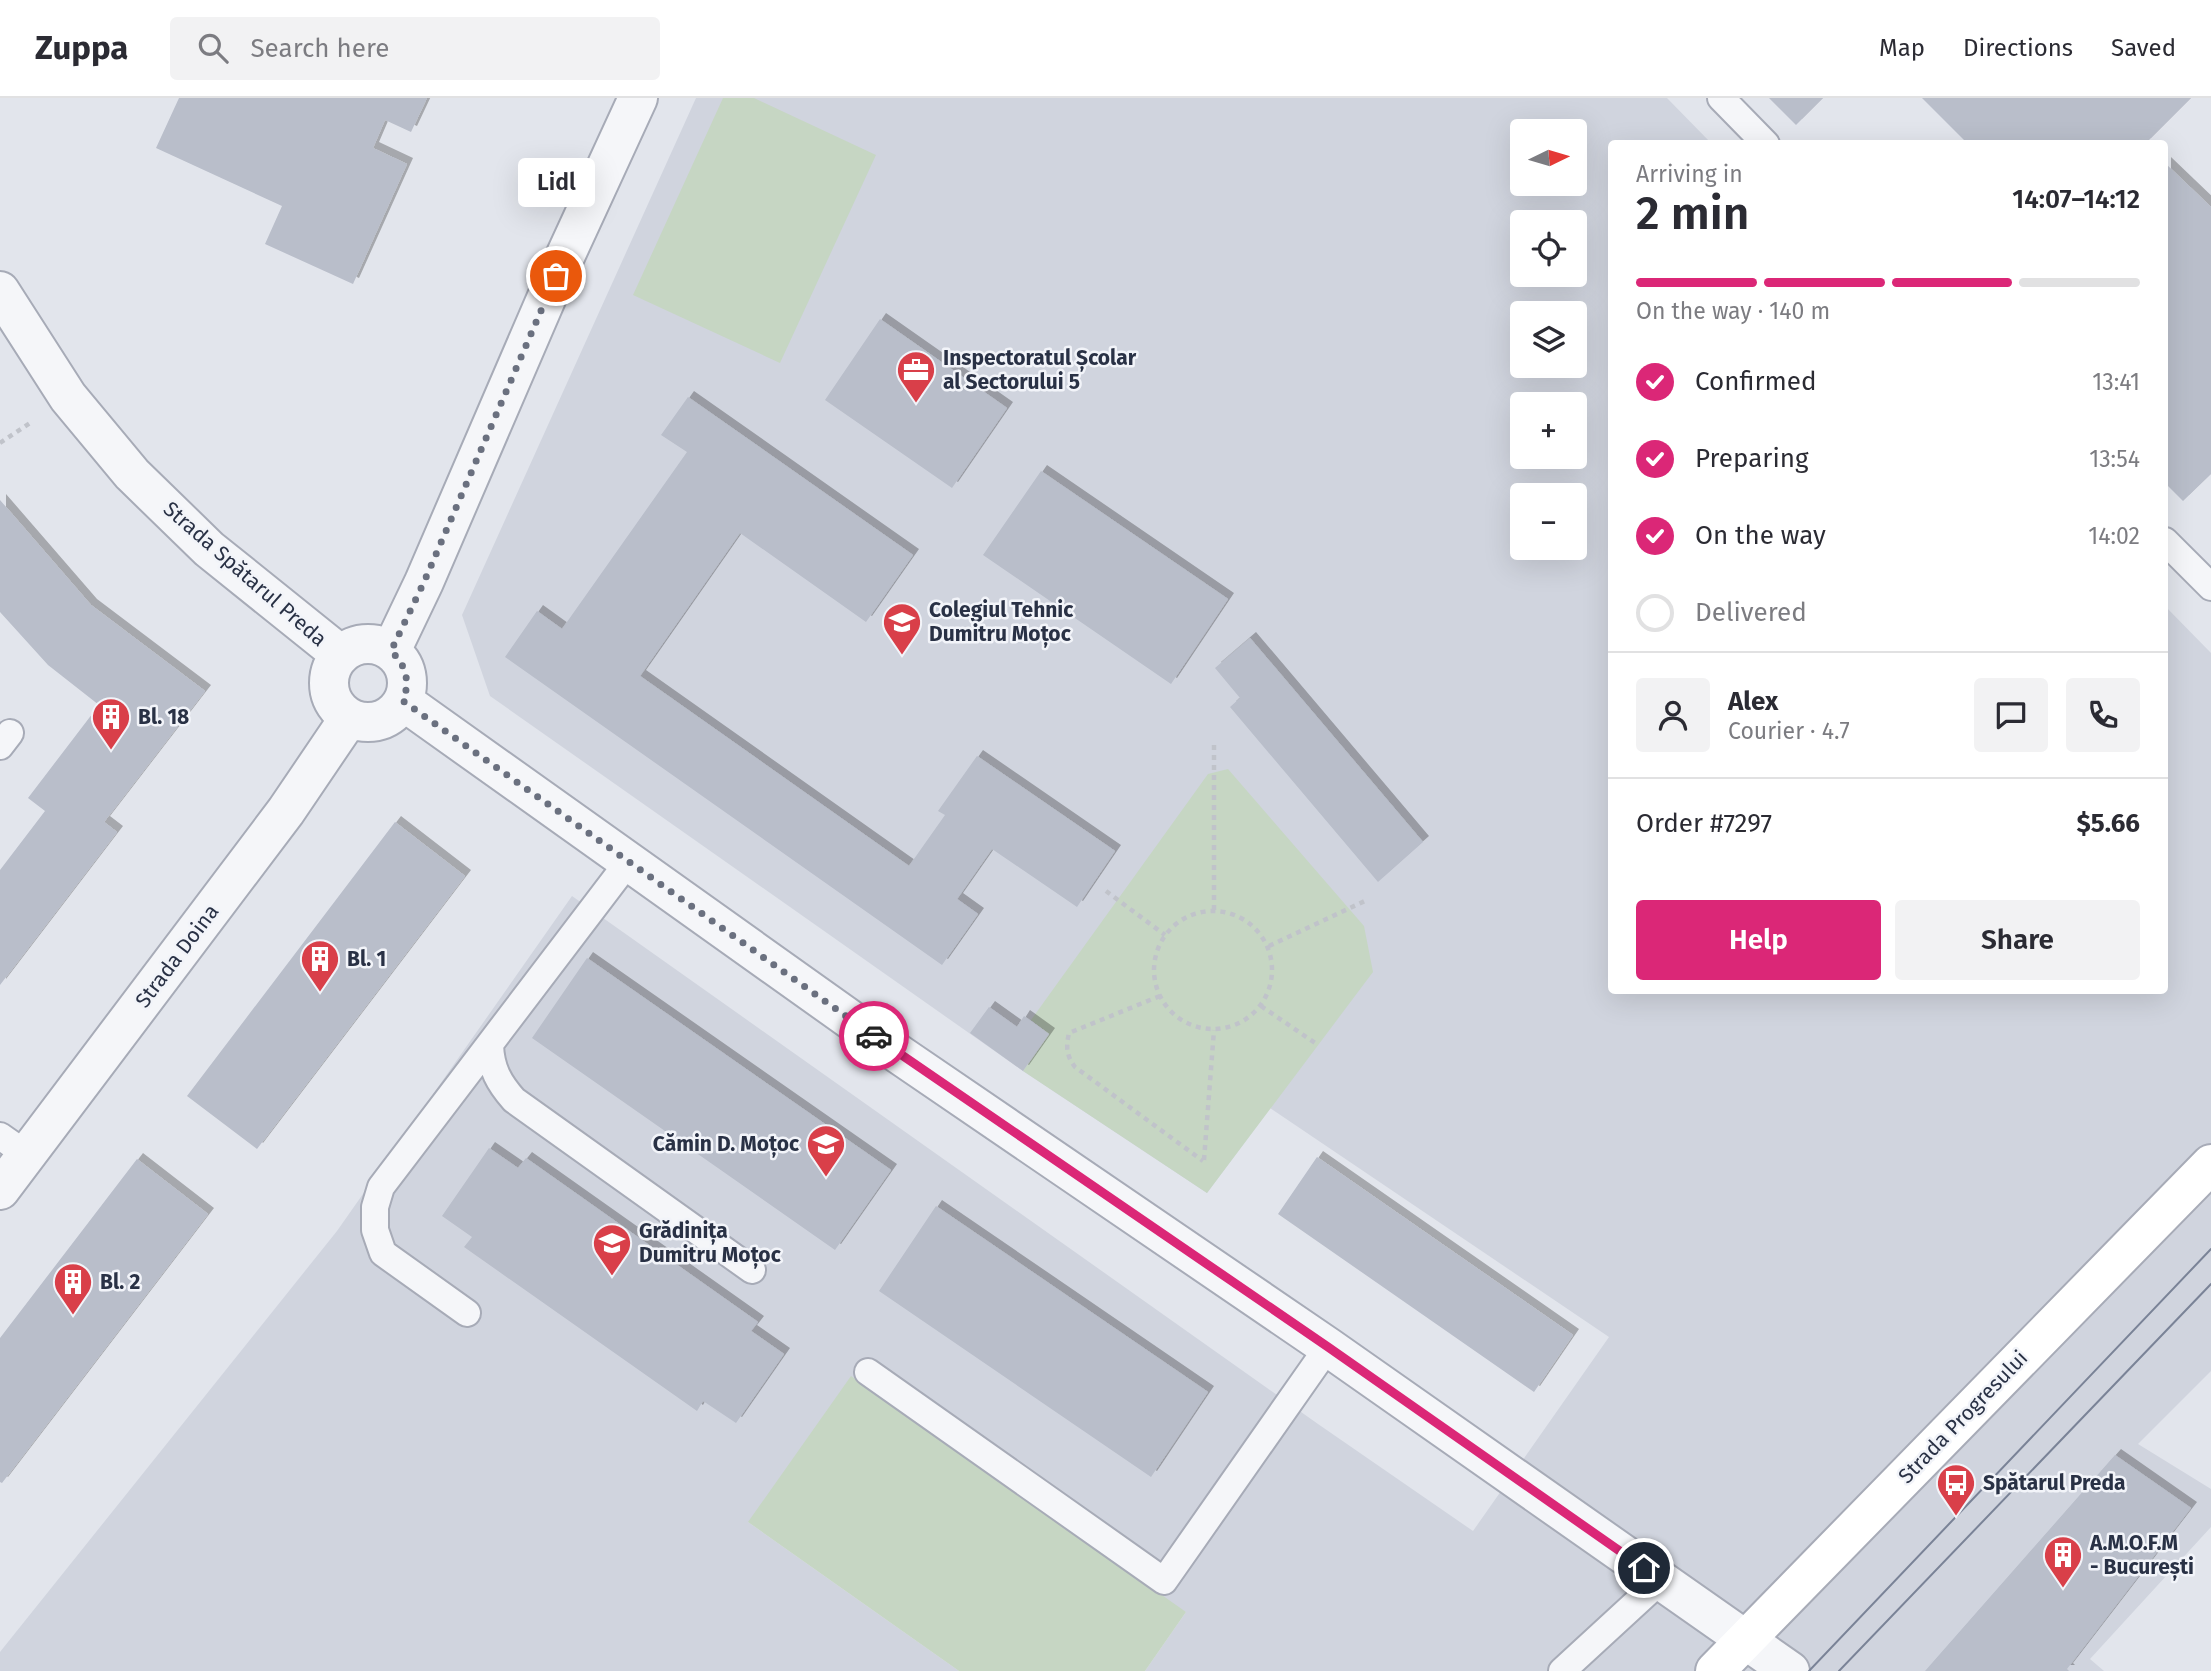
<!DOCTYPE html>
<meta charset="utf-8">
<style>
body{margin:0;font-family:"Fira Sans",sans-serif;background:#f2f2f3;color:#2b2b33;height:100vh;display:flex;flex-direction:column;font-size:26px;white-space:nowrap}
*{box-sizing:border-box;margin:0}
p{font-size:23px;color:#7c7c81}
.icon{flex:none;width:38px;height:38px;fill:none;stroke:currentColor;stroke-width:2;stroke-linecap:round;stroke-linejoin:round}
.map{position:relative;flex:1;overflow:hidden}
.side{position:absolute;left:1608px;top:42px;width:560px;height:854px;display:flex;flex-direction:column;background:#fff;border-radius:7px;box-shadow:0 7px 28px #0002}
.side>*{flex:none}
.needle{width:46px;rotate:85deg}
.controls{position:absolute;left:1510px;top:21px;display:grid;gap:14px}
.controls a{display:grid;place-items:center;width:77px;height:77px;border-radius:7px;background:#fff;box-shadow:0 7px 28px #0002;font-size:35px}
.pin{position:absolute;display:grid;place-items:center;width:60px;height:60px;color:#fff;margin:-30px;border:4px solid #fff;border-radius:50%;box-shadow:0 2px 7px #0007}
.courier{position:absolute;display:grid;place-items:center;width:70px;height:70px;margin:-35px;border:5px solid #db2777;border-radius:50%;background:#fff;color:#222;box-shadow:0 2px 9px #0007}
.bubble{position:absolute;height:49px;border-radius:7px;background:#fff;box-shadow:0 7px 28px #0002;font-size:23px;font-weight:600;line-height:49px;text-align:center}
.summary em{font-style:normal;font-weight:600}
.summary div{display:flex;flex-direction:column-reverse}
.summary{display:flex;align-items:center;justify-content:space-between;height:119px;padding:0 28px}
h1{font-size:46px;font-weight:600;line-height:52px}
.bar{display:grid;grid-template-columns:repeat(4,1fr);gap:10px 7px;align-content:center;height:84px;padding:0 28px}
.bar i{height:9px;border-radius:5px;background:#e1e1e2}
.bar .on{background:#db2777}
.bar p{grid-column:span 4}
.line{display:flex;align-items:center;gap:18px;padding:0 28px;border-top:2px solid #e1e1e2}
.line div{flex:1}
.round{display:grid;place-items:center;flex:none;width:74px;height:74px;border-radius:7px;background:#f2f2f3}
ol{padding:0 28px;list-style:none}
li{display:flex;align-items:center;gap:21px;height:77px}
li p{margin-inline-start:auto}
li .icon{padding:7px;border-radius:50%;background:#db2777;color:#fff;stroke-width:4}
li:last-child{color:#7c7c81}
li i{width:38px;height:38px;border:4px solid #e1e1e2;border-radius:50%}
.action{display:flex;gap:14px;margin-top:auto;padding:14px 28px}
.action a{flex:1;height:80px;border-radius:7px;background:#db2777;color:#fff;font-size:28px;font-weight:600;line-height:80px;text-align:center}
.action a+a{background:#f2f2f3;color:#2b2b33}
header{display:flex;align-items:center;gap:42px;box-sizing:border-box;height:98px;padding:0 35px;background:#fff;border-bottom:2px solid #e1e1e2}
header strong{font-size:33px}
nav{display:flex;gap:38px;margin-inline-start:auto;font-size:24px}
.search{width:490px;height:63px;background:#f2f2f3;display:flex;align-items:center;gap:18px;box-sizing:border-box;padding:0 24px;border-radius:7px;color:#7c7c81;font-size:26px}
.map>svg:first-child{display:block}
</style>
<header>
<strong>Zuppa</strong>
<div class="search"><svg class="icon" aria-label="search" viewBox="0 0 24 24"><circle cx="10" cy="10" r="6"/><path d="M15 15l6 6"/></svg>Search here</div>
<nav><a>Map</a><a>Directions</a><a>Saved</a></nav>
</header>
<div class="map">
<svg width="2211" height="1573" viewBox="0 0 2211 1573">
<defs>
<filter id="shadow"><feDropShadow dx="6" dy="-6" stdDeviation="0" flood-color="#0004"/></filter>
</defs>
<rect width="100%" height="100%" fill="#e2e5ec"/>
<!-- built -->
<path fill="#d0d4de" fill-rule="evenodd" d="M 696,0 L 1667,0 L 1711,45 L 1612,46 L 1612,892 L 2165,892 L 2165,508 L 2211,555 L 2211,1273 L 2138,1346 L 2211,1391 L 2211,1429 L 2090,1561 L 2104,1573 L 1145,1573 L 1186,1514 L 748,1424 L 959,1573 L 0,1573 L 0,1554 L 337,1133 L 572,798 L 1318,1326 L 1473,1433 L 1609,1239 L 1270,1010 L 1207,1095 L 1023,973 L 490,598 L 462,517 ZM 1522,33 L 1575,33 L 1575,86 L 1522,86 ZM 1522,124 L 1575,124 L 1575,177 L 1522,177 ZM 1522,215 L 1575,215 L 1575,268 L 1522,268 ZM 1522,306 L 1575,306 L 1575,359 L 1522,359 ZM 1522,397 L 1575,397 L 1575,450 L 1522,450 Z"/>
<!-- green -->
<path fill="#c6d6c3" d="M 723,0 L 754,0 L 876,57 L 780,265 L 633,197 Z
M 1228,671 L 1364,828 L 1373,874 L 1207,1095 L 1023,973 L 1049,936 L 1031,922 L 1208,676 Z
M 851,1278 L 1186,1514 L 1145,1573 L 959,1573 L 748,1424 Z"/>
<!-- building -->
<path fill="#b9beca" filter="url(#shadow)" d="M 179,0 L 427,0 L 411,34 L 385,22 L 373,50 L 407,66 L 353,186 L 265,146 L 282,108 L 156,50 Z
M 1769,0 L 1823,0 L 1796,27 Z
M 1922,0 L 2191,0 L 2145,46 L 1968,46 Z
M 2165,65 L 2211,109 L 2211,376 L 2183,403 L 2165,385 Z
M 880,221 L 1007,310 L 952,390 L 825,302 Z
M 688,299 L 913,457 L 866,524 L 740,435 L 640,578 L 909,768 L 945,717 L 938,713 L 977,658 L 1115,753 L 1077,809 L 992,751 L 957,801 L 978,816 L 942,867 L 505,559 L 537,513 L 562,531 L 687,354 L 661,337 Z
M 1041,373 L 1228,501 L 1171,586 L 983,457 Z
M 0,402 L 91,507 L 205,593 L 104,724 L 117,734 L 0,887 L 0,772 L 45,713 L 28,700 L 99,607 L 48,567 L 0,514 Z
M 1250,540 L 1423,744 L 1378,784 L 1230,609 L 1240,600 L 1215,570 Z
M 395,724 L 465,778 L 257,1051 L 187,998 Z
M 587,860 L 891,1072 L 835,1152 L 532,940 Z
M 989,909 L 1017,929 L 1024,918 L 1049,936 L 1023,973 L 970,935 Z
M 489,1050 L 518,1070 L 526,1060 L 758,1224 L 751,1233 L 784,1256 L 736,1325 L 703,1303 L 697,1313 L 464,1149 L 472,1139 L 442,1118 Z
M 1317,1059 L 1573,1237 L 1534,1294 L 1278,1116 Z
M 137,1061 L 208,1116 L 2,1385 L 0,1384 L 0,1240 Z
M 936,1108 L 1208,1294 L 1151,1379 L 879,1193 Z
M 2115,1357 L 2191,1410 L 2067,1571 L 2069,1573 L 1925,1573 Z"/>
<g fill="none" stroke-linecap="round" stroke-linejoin="round">
<!-- service casing -->
<g stroke="#a7abb7" stroke-width="30">
<path id="service" d="M 1721,0 L 1766,46
M 2165,443 L 2211,489
M 0,648 L 10,635
M 490,947 C 491,971 499,985 514,1002 L 752,1172
M 0,1038 L 27,1057
M 467,1215 L 383,1155 L 375,1132 L 375,1109 L 381,1089 L 629,763
M 868,1274 L 1164,1483 L 1328,1249
M 1562,1573 L 1661,1482"/>
</g>
<!-- tertiary casing -->
<g stroke="#a7abb7" stroke-width="42">
<path id="tertiary" d="M 0,193 L 68,299 L 132,376 L 209,451 L 341,557
M329 585a39 39 0 1 1 78 0a39 39 0 1 1-78 0Z
M 391,553 L 424,484 L 556,178 L 638,0
M 403,603 L 900,957 L 1328,1249 L 1790,1573
M 0,1092 L 286,713 L 349,620"/>
</g>
<!-- secondary casing -->
<g stroke="#a7abb7" stroke-width="42">
<path id="secondary" d="M 1715,1573 L 2211,1066"/>
</g>
<!-- path -->
<path stroke="#c0c3ca" stroke-width="4.5" stroke-dasharray="5 5" stroke-linecap="butt" d="M 0,345 L 33,323
M 1106,793 L 1165,837
M 1214,812 L 1214,644
M1154 872a59 59 0 1 1 118 0a59 59 0 1 1-118 0Z
M 1269,848 L 1367,802
M 1160,898 L 1069,935 C 1066,949 1066,957 1075,969 L 1203,1063
M 1261,908 L 1318,947
M 1204,1062 L 1214,932"/>
<!-- service -->
<use href="#service" stroke="#f5f6f9" stroke-width="26"/>
<!-- tertiary -->
<use href="#tertiary" stroke="#f5f6f9" stroke-width="38"/>
<!-- secondary -->
<use href="#secondary" stroke="#fff" stroke-width="38"/>
<!-- tram -->
<path stroke="#7a8397" stroke-width="2" d="M 1809,1573 L 2211,1151
M 1839,1573 L 2211,1186"/>
</g>
<g fill="none" stroke-linecap="round" stroke-linejoin="round">
<!-- done -->
<path stroke="#6a707f" stroke-width="7" stroke-dasharray="0 12.6" d="M 556,178 L 424,484 L 391,553 C 407,568 410,584 403,603 L 874,938"/>
<!-- route -->
<path stroke="#db2777" stroke-width="9" d="M 874,938 L 1328,1249 L 1644,1470"/>
</g>
<!-- icons -->
<defs>
<g id="office-pin" transform="scale(2.0125)"><path d="M0 17L-7.5 6A9.5 9.5 0 1 1 7.5 6Z" fill="#d93f49" stroke="#f2f4f9"/><path d="M-6-3h4V-5.5h4V-3h4V5H-6ZM-1-4.5V-3h2v-1.5ZM-6 0V1H6V0Z" fill="#fff"/></g>
<g id="school-pin" transform="scale(2.0125)"><path d="M0 17L-7.5 6A9.5 9.5 0 1 1 7.5 6Z" fill="#d93f49" stroke="#f2f4f9"/><path d="M0-5L7-2L0 1L-7-2ZM-4 1L0 2.5L4 1V4Q0 6-4 4Z" fill="#fff"/></g>
<g id="building-pin" transform="scale(2.0125)"><path d="M0 17L-7.5 6A9.5 9.5 0 1 1 7.5 6Z" fill="#d93f49" stroke="#f2f4f9"/><path d="M-4-6H4V6H1V3H-1V6H-4ZM-2.5-4.3h1.7v1.8h-1.7ZM.8-4.3h1.7v1.8H.8ZM-2.5-1h1.7V.8h-1.7ZM.8-1h1.7V.8H.8Z" fill="#fff"/></g>
<g id="bus-pin" transform="scale(2.0125)"><path d="M0 17L-7.5 6A9.5 9.5 0 1 1 7.5 6Z" fill="#d93f49" stroke="#f2f4f9"/><path d="M-5-6H5V4H4V6H2V4H-2V6H-4V4H-5ZM-3.5-4V0h7V-4ZM-3.5 1.2v1.5H-2V1.2ZM2 1.2v1.5H3.5V1.2Z" fill="#fff"/></g>
</defs>
<g fill-rule="evenodd">
<use href="#office-pin" x="916" y="272"/>
<use href="#school-pin" x="902" y="524"/>
<use href="#building-pin" x="111" y="619"/>
<use href="#building-pin" x="320" y="861"/>
<use href="#school-pin" x="826" y="1046"/>
<use href="#school-pin" x="612" y="1145"/>
<use href="#building-pin" x="73" y="1184"/>
<use href="#bus-pin" x="1956" y="1385"/>
<use href="#building-pin" x="2063" y="1457"/>
</g>
<g text-anchor="middle" dominant-baseline="central" stroke-width="5" stroke-linejoin="round" paint-order="stroke">
<!-- poi labels -->
<g font-size="21" font-weight="bold" fill="#293145" stroke="#f2f4f9" text-anchor="start">
<text x="943" y="260">Inspectoratul Școlar<tspan x="943" dy="24">al Sectorului 5</tspan></text>
<text x="929" y="512">Colegiul Tehnic<tspan x="929" dy="24">Dumitru Moțoc</tspan></text>
<text x="138" y="619">Bl. 18</text>
<text x="347" y="861">Bl. 1</text>
<text x="799" y="1046" text-anchor="end">Cămin D. Moțoc</text>
<text x="639" y="1133">Grădinița<tspan x="639" dy="24">Dumitru Moțoc</tspan></text>
<text x="100" y="1184">Bl. 2</text>
<text x="1983" y="1385">Spătarul Preda</text>
<text x="2090" y="1445">A.M.O.F.M<tspan x="2090" dy="24">- București</tspan></text>
</g>
<!-- street labels -->
<g font-size="21" fill="#293145" stroke="#f2f4f9">
<text transform="translate(245 476) rotate(41)">Strada Spătarul Preda</text>
<text transform="translate(177 858) rotate(-53)">Strada Doina</text>
<text transform="translate(1963 1319) rotate(-46)">Strada Progresului</text>
</g>
</g>
</svg>
<div class="controls">
<a><svg class="needle" viewBox="-14 -14 28 28"><path d="M0-13l5 13h-10z" fill="#e53935"/><path d="M0 13l5-13h-10z" fill="#7c7c81"/></svg></a>
<a><svg class="icon" aria-label="locate" viewBox="0 0 24 24"><circle cx="12" cy="12" r="6"/><path d="M12 2v4M12 18v4M2 12h4M18 12h4"/></svg></a>
<a><svg class="icon" aria-label="layers" viewBox="0 0 24 24"><path d="M12 4l9 5-9 5-9-5zM3 14l9 5 9-5"/></svg></a>
<a>+</a>
<a>−</a>
</div>
<div class="pin" style="left:556px;top:178px;background:#ea580c"><svg class="icon" aria-label="bag" viewBox="0 0 24 24"><path d="M5 8h14l-1 12H6zM9 8a3 3 0 0 1 6 0"/></svg></div>
<div class="pin" style="left:1644px;top:1470px;background:#1f2937"><svg class="icon" aria-label="home" viewBox="0 0 24 24"><path d="M3 11l9-7 9 7M6 9v11h12V9"/></svg></div>
<div class="courier" style="left:874px;top:938px"><svg class="icon" aria-label="car" viewBox="0 0 24 24"><path d="M5 17H2v-5l4-1 3-4h7l3 4 3 1v5h-3M9 17h6M6 11h13"/><circle cx="7" cy="17" r="2"/><circle cx="17" cy="17" r="2"/></svg></div>
<div class="bubble" style="left:518px;top:60px;width:77px">Lidl</div>
<section class="side">
<div class="summary"><div><h1>2 min</h1><p>Arriving in</p></div><em>14:07–14:12</em></div>
<div class="bar"><i class="on"></i><i class="on"></i><i class="on"></i><i></i><p>On the way · 140 m</p></div>
<ol>
<li><svg class="icon" aria-label="check" viewBox="0 0 24 24"><path d="M5 12l5 5 9-10"/></svg>Confirmed<p>13:41</p></li>
<li><svg class="icon" aria-label="check" viewBox="0 0 24 24"><path d="M5 12l5 5 9-10"/></svg>Preparing<p>13:54</p></li>
<li><svg class="icon" aria-label="check" viewBox="0 0 24 24"><path d="M5 12l5 5 9-10"/></svg>On the way<p>14:02</p></li>
<li><i></i>Delivered</li>
</ol>
<div class="line" style="height:126px"><a class="round"><svg class="icon" aria-label="person" viewBox="0 0 24 24"><circle cx="12" cy="8" r="4"/><path d="M4 21q1-7 8-7t8 7"/></svg></a><div><b>Alex</b><p>Courier · 4.7</p></div><a class="round"><svg class="icon" aria-label="chat" viewBox="0 0 24 24"><path d="M4 5h16v11H9l-5 4z"/></svg></a><a class="round"><svg class="icon" aria-label="phone" viewBox="0 0 24 24"><path d="M5 4h4l2 5-3 2q2 4 5 5l2-3 5 2v4C11 20 4 13 5 4z"/></svg></a></div>
<div class="line" style="height:91px"><div>Order #7297</div><b>$5.66</b></div>
<div class="action"><a>Help</a><a>Share</a></div>
</section>
</div>
